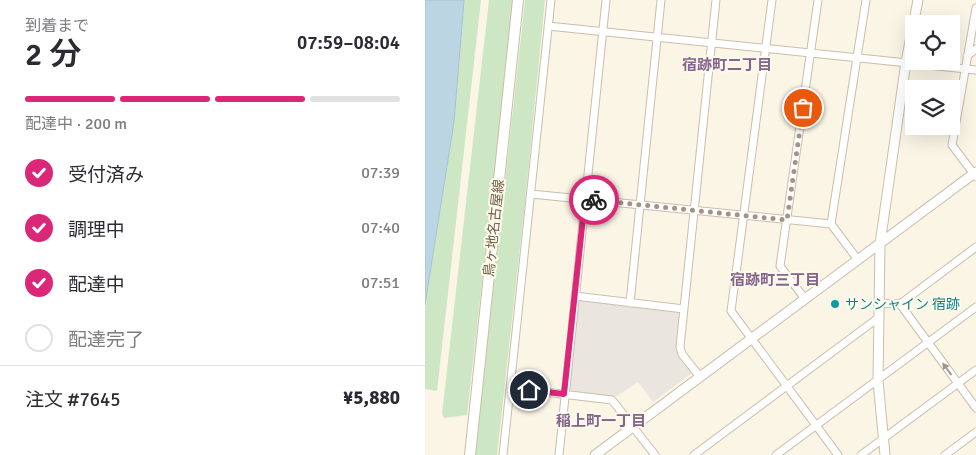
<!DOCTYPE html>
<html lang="ja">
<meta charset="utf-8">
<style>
body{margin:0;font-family:Signika,"Noto Sans JP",sans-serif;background:#f2f2f3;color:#2b2b33;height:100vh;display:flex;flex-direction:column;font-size:19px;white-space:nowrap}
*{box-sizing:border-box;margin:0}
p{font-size:16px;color:#7c7c81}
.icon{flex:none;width:28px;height:28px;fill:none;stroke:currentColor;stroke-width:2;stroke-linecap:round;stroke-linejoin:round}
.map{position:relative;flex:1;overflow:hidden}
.drawer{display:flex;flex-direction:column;background:#fff;width:425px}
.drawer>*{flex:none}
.tools{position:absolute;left:480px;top:15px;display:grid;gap:10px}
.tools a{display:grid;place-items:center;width:55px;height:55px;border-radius:0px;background:#fff;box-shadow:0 5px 20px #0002;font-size:25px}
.pin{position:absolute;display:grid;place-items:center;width:42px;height:42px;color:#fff;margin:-21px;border:2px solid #fff;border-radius:50%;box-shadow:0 1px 5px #0007}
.courier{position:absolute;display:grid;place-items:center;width:50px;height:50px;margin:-25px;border:4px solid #db2777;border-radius:50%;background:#fff;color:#222;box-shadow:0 1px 6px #0007}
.headline em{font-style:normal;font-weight:600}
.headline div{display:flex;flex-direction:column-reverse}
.headline{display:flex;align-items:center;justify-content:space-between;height:85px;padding:0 25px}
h1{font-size:32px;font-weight:600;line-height:38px}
.bar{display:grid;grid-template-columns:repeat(4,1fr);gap:8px 5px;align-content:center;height:60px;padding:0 25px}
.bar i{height:6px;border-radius:4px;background:#e1e1e2}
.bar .selected{background:#db2777}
.bar p{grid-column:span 4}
.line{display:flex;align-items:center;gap:12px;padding:0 25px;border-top:1px solid #e1e1e2}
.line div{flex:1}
ol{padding:0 25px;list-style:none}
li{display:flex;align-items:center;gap:15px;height:55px}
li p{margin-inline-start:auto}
li .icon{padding:5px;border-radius:50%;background:#db2777;color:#fff;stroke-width:4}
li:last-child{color:#7c7c81}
li i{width:28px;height:28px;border:2px solid #e1e1e2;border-radius:50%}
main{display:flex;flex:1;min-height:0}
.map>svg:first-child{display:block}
</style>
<main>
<section class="drawer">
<div class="headline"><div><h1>2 分</h1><p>到着まで</p></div><em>07:59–08:04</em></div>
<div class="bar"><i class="selected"></i><i class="selected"></i><i class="selected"></i><i></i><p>配達中 · 200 m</p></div>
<ol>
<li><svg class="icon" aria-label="check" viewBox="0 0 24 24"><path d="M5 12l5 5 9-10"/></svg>受付済み<p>07:39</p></li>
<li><svg class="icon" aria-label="check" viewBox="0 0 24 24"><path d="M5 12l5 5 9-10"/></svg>調理中<p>07:40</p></li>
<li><svg class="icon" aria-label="check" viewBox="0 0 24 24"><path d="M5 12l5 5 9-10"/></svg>配達中<p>07:51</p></li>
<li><i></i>配達完了</li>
</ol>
<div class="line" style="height:65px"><div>注文 #7645</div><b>¥5,880</b></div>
</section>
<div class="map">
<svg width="551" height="455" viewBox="0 0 551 455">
<rect width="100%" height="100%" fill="#faf5e5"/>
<!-- industrial -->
<path fill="#eae6df" d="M 156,301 L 255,312 L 251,347 L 253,354 L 267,373 L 228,402 L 213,382 L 192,396 L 147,392 L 144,387 L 152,304 Z"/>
<!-- green -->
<path fill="#cde7c5" d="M 39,0 L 56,0 L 12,391 L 0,389 L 0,308 L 29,123 Z
M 64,0 L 89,0 L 42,415 L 19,418 L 17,414 Z
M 100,0 L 120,0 L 101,193 L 72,455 L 50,455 Z"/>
<!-- water -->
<path fill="#bbd6e2" stroke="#a2c3d3" d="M 0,0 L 39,0 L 29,122 L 0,305 Z"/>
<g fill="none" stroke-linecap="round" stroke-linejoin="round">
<!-- minor casing -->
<g stroke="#cbbeac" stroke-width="9">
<path id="minor" d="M 347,0 L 306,311 L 413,455
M 123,26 L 551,70
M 542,56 L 551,49
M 551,177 L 527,145 L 551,8
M 106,194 L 406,224 L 433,260
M 406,224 L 441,0
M 150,296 L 259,309
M 380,299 L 355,266 L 393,0
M 205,303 L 236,0
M 453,303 L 475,304 L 551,247
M 475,304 L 551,408
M 275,377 L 257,354 L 255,347 L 291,0
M 86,388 L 187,400 L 230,455
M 78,455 L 126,0
M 134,455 L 181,0
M 269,455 L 453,318
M 351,455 L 551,307
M 436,455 L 551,370
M 520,455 L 551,432"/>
</g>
<!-- tertiary casing -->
<g stroke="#cbbeac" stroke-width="11">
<path id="tertiary" d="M 170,455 L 551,172
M 460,455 L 453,381 L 455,244 L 481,62 L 493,0"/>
</g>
<!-- secondary casing -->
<g stroke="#cbbda8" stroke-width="12">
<path id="secondary" d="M 45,455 L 93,0"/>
</g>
<!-- minor -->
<use href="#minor" stroke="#fff" stroke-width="7"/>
<!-- tertiary -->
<use href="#tertiary" stroke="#fff" stroke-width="9"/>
<!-- secondary -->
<use href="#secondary" stroke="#fff" stroke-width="10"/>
</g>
<!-- one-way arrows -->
<defs><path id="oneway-solid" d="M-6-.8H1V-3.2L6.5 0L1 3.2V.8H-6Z" transform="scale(1.25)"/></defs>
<use fill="#a3978b" href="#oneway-solid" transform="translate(522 369) rotate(-126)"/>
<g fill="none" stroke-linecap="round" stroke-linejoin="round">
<!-- done -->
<path stroke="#a19482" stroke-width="5" stroke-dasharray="0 9" d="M 169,200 L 362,220 L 378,108"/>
<!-- route -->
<path stroke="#db2777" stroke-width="6" d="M 104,390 L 139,394 L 160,199 L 169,200"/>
</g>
<!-- markers -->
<circle fill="#0f9aa8" stroke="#fdf9eb" stroke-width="2" cx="410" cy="304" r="5"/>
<g text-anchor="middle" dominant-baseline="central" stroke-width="4" stroke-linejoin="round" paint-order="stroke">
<!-- street labels -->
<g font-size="14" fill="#715f4c" stroke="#fdf9eb">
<text transform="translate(69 228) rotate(-84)">鳥ヶ地名古屋線</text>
</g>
<!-- culture labels -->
<g font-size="14" fill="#0d838f" stroke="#fdf9eb" text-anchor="start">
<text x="420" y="304">サンシャイン 宿跡</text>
</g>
<!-- neighbourhood labels -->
<g font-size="15" font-weight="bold" fill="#86658d" stroke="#fdf9eb">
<text x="302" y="65">宿跡町二丁目</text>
<text x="350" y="280">宿跡町三丁目</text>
<text x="176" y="421">稲上町一丁目</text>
</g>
</g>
</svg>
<div class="tools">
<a><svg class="icon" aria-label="locate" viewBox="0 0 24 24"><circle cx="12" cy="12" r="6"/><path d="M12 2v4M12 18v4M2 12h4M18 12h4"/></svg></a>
<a><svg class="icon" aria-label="layers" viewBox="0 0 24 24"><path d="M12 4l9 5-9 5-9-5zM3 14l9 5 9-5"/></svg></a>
</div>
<div class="pin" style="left:378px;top:108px;background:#ea580c"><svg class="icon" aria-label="bag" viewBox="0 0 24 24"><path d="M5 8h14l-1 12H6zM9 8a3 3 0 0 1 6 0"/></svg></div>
<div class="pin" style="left:104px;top:390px;background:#1f2937"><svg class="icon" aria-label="home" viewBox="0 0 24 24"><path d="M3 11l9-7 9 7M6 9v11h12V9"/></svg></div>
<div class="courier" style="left:169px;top:200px"><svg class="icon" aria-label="bike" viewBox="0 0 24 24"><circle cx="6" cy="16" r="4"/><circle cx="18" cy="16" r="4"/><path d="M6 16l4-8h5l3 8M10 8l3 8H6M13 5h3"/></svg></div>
</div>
</main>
